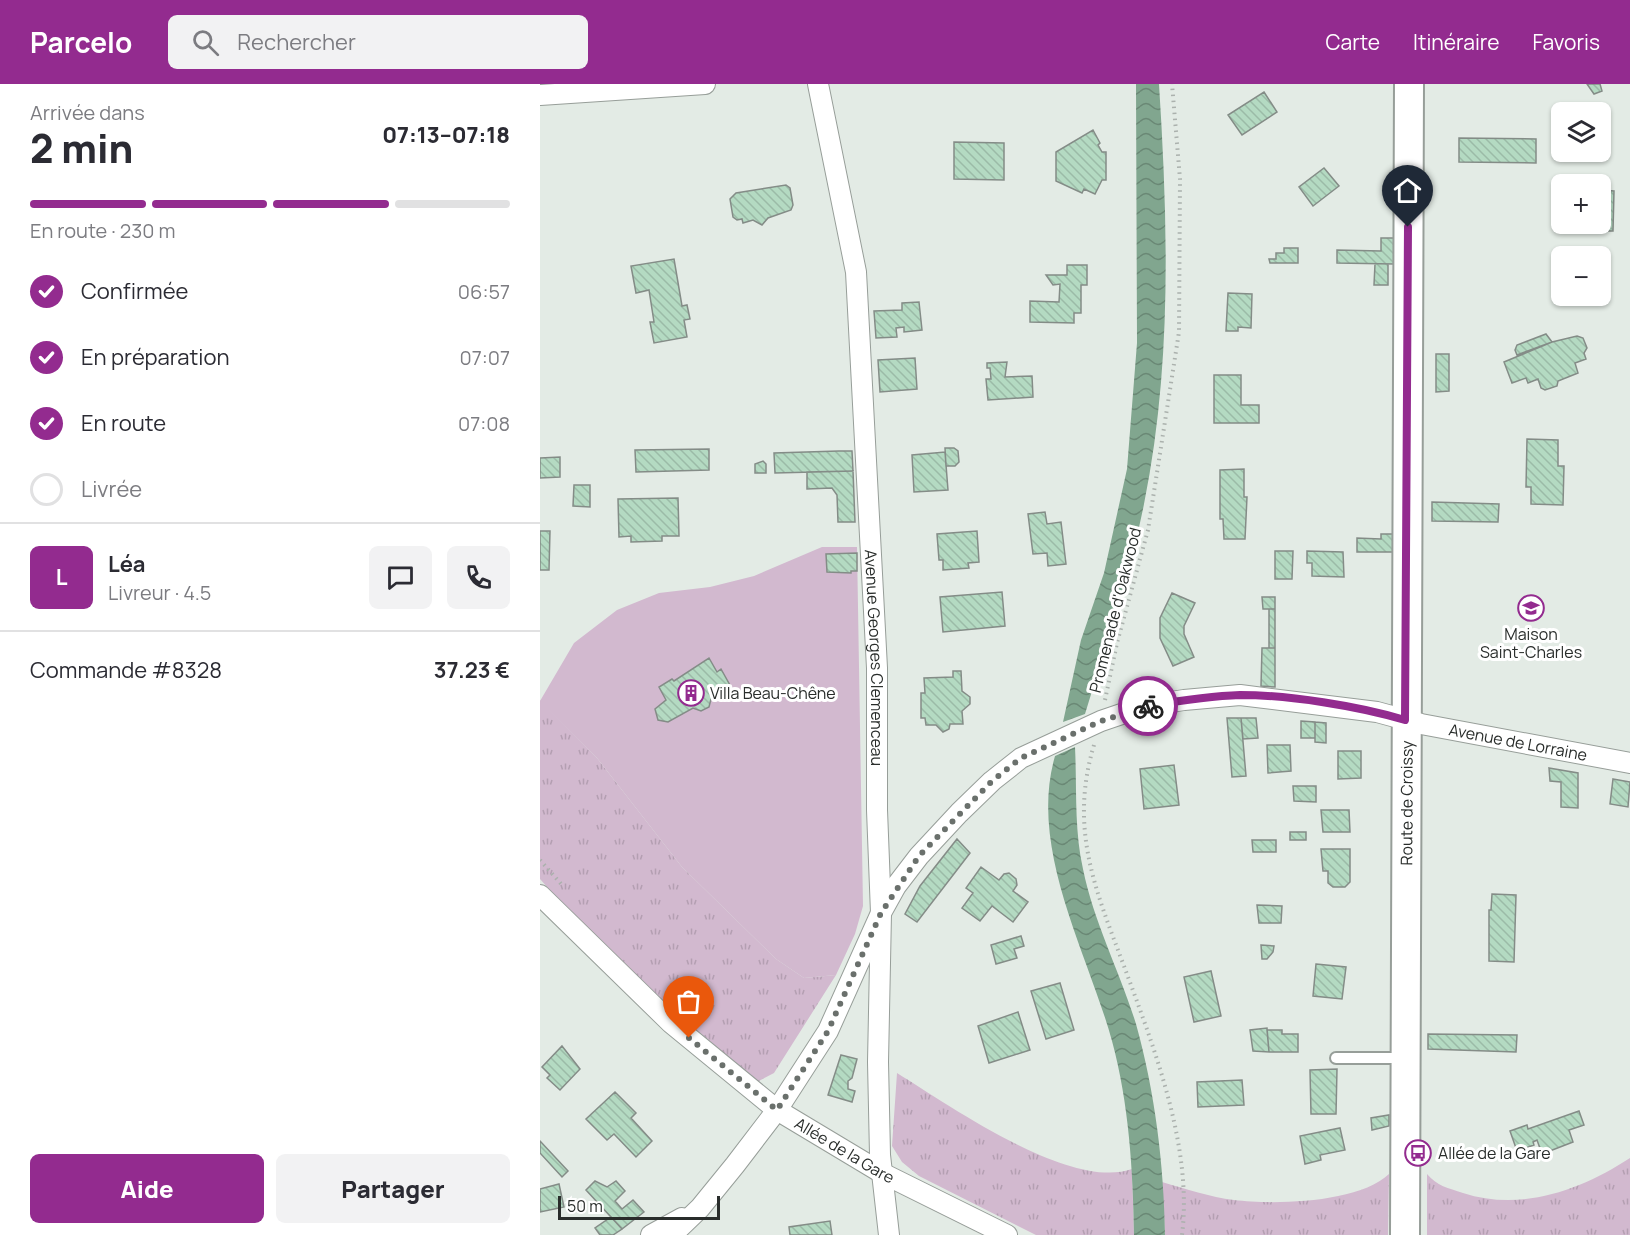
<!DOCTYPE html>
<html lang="fr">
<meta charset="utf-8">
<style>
body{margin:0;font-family:Manrope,sans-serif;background:#f2f2f3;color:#2b2b33;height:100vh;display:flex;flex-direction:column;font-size:22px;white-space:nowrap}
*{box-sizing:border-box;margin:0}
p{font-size:20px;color:#7c7c81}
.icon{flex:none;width:33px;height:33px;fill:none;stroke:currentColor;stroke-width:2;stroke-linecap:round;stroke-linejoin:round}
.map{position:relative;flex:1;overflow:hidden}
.side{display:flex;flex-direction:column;background:#fff;width:540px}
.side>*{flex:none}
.fabs{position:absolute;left:1011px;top:18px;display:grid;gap:12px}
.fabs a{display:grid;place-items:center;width:60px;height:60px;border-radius:9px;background:#fff;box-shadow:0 2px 4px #0004;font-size:30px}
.scale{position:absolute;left:18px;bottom:15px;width:162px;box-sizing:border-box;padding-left:6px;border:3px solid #292d2b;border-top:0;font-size:16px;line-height:21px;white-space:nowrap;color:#292d2b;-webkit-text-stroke:4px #fff;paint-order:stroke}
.pin{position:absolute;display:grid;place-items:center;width:51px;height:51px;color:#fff;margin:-62px -26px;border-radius:50% 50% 50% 0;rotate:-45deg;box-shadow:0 0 6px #0007}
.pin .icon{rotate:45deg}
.courier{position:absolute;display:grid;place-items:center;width:60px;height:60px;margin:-30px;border:4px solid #932b8f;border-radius:50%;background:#fff;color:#222;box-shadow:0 2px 8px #0007}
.summary em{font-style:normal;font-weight:800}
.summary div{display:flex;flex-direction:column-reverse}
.summary{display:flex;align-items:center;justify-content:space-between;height:102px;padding:0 30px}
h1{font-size:39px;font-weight:800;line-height:45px}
.bar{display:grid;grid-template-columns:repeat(4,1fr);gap:9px 6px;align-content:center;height:72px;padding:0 30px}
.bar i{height:8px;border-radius:4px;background:#e1e1e2}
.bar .on{background:#932b8f}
.bar p{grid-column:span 4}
.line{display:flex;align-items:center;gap:15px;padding:0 30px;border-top:2px solid #e1e1e2}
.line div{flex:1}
.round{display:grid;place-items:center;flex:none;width:63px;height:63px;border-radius:9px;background:#f2f2f3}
ol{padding:0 30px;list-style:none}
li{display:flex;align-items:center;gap:18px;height:66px}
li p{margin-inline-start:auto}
li .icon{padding:6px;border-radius:50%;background:#932b8f;color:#fff;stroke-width:4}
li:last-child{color:#7c7c81}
li i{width:33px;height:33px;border:3px solid #e1e1e2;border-radius:50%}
.button{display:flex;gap:12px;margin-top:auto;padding:12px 30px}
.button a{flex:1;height:69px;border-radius:9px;background:#932b8f;color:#fff;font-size:24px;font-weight:800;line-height:69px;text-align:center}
.button a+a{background:#f2f2f3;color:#2b2b33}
header{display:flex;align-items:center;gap:36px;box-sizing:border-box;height:84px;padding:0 30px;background:#932b8f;color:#fff}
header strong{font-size:28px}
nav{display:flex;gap:33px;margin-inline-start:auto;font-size:21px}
.search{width:420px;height:54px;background:#f2f2f3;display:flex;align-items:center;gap:15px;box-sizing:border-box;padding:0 21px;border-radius:9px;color:#7c7c81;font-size:22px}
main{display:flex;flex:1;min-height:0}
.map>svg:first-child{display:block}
</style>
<header>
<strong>Parcelo</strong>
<div class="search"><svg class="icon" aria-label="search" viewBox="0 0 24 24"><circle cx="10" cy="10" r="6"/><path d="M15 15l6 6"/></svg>Rechercher</div>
<nav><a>Carte</a><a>Itinéraire</a><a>Favoris</a></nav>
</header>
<main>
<section class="side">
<div class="summary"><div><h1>2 min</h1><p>Arrivée dans</p></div><em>07:13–07:18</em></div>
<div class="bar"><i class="on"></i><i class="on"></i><i class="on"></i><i></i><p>En route · 230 m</p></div>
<ol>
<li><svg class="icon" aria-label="check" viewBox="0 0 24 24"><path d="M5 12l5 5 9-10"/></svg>Confirmée<p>06:57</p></li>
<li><svg class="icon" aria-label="check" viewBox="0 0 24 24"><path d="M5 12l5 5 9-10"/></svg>En préparation<p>07:07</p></li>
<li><svg class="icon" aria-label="check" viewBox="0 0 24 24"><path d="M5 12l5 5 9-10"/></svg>En route<p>07:08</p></li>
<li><i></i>Livrée</li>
</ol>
<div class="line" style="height:108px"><b class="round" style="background:#932b8f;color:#fff">L</b><div><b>Léa</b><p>Livreur · 4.5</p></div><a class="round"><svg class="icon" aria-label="chat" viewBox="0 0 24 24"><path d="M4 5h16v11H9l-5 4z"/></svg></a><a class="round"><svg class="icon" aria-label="phone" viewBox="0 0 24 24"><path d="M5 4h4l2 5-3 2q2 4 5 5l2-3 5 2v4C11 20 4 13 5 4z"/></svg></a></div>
<div class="line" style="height:78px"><div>Commande #8328</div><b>37.23 €</b></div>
<div class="button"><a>Aide</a><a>Partager</a></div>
</section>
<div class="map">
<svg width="1090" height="1151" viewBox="0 0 1090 1151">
<defs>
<pattern id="grass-tufts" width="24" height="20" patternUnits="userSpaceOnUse" patternTransform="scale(1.5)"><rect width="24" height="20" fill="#d2b9cf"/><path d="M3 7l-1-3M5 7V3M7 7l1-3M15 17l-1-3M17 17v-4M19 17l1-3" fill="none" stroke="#b49fb2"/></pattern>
<pattern id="water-waves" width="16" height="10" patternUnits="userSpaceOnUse" patternTransform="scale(1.5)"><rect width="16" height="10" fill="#81a68f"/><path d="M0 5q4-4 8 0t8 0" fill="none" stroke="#6a8875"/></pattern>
<pattern id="building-back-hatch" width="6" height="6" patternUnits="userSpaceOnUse" patternTransform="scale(1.5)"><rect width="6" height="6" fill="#b4dac2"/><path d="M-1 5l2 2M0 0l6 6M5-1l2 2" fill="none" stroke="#9bbba7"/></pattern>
</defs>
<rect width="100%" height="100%" fill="#e3ebe5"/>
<!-- grass -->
<path fill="url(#grass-tufts)" d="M 0,616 L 57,674 L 142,783 L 236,875 L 264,894 L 296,891 L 234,989 L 217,998 C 140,934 65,870 0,795 Z
M 357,989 C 410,1022 531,1107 592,1085 L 594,1151 L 496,1151 L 379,1092 L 362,1078 L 352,1062 Z
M 1090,1074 L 1090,1151 L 887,1151 L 887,1090 C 897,1102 908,1104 923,1109 C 981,1128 1041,1106 1090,1074 Z
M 849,1090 L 848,1151 L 625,1151 L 622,1098 C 646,1105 670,1113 694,1116 C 734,1121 819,1119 849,1090 Z"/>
<!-- garden -->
<path fill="#d2b9cf" d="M 282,463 L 317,463 L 323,822 L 315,850 L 296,891 L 264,894 L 236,875 L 142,783 L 57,674 L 0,617 L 34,559 L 77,526 L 119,509 L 170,503 L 214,492 Z"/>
<!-- water -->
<path fill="url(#water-waves)" d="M 596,0 L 619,0 C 628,141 632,282 604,420 C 590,492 566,561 545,630 L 523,638 L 541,556 L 564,489 L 587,385 L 597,259 Z
M 535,663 C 537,703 534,745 543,785 C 554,839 580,888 596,940 C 615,1008 624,1081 625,1151 L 594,1151 C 593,1086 589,1020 572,957 C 548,869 488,765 515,672 Z"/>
<!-- building -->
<path fill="url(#building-back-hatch)" stroke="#848c87" stroke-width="1.5" d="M 1047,0 L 1060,0 L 1062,7 L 1054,10 Z
M 724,8 L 737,28 L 702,51 L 688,31 Z
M 553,46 L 560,59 L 558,61 L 562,68 L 566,68 L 566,96 L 562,96 L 555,110 L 544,105 L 542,109 L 516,97 L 516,68 Z
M 919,54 L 996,55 L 996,79 L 919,78 Z
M 414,58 L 464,59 L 464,96 L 414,95 Z
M 784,84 L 799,102 L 773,122 L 759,103 Z
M 246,101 L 250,104 L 253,121 L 251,126 L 228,134 L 222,141 L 213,136 L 203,139 L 202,135 L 197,136 L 193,133 L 190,115 L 196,109 Z
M 1060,106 L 1074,107 L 1073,147 L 1057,147 L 1057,140 L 1060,140 Z
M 1015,111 L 1022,111 L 1022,139 L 1014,139 Z
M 841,154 L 854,154 L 854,180 L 797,179 L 797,166 L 841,167 Z
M 744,164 L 758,164 L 758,179 L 730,179 L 729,175 L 736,175 L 736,169 L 744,169 Z
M 134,175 L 142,222 L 147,221 L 150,235 L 144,236 L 147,253 L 114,259 L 110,238 L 114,238 L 109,206 L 96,209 L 91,182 Z
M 835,180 L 848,180 L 848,201 L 834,201 Z
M 527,181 L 547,181 L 547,201 L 541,201 L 541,229 L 534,229 L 534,239 L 490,238 L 490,217 L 519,218 L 520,200 L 513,201 L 506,191 L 527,191 Z
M 688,209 L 712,210 L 711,244 L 698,243 L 698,247 L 686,247 Z
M 379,218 L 382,246 L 364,248 L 364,243 L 356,244 L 357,253 L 336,254 L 334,227 L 362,226 L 362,219 Z
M 1006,250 L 1012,258 L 977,271 L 975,266 L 977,261 Z
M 1037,252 L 1043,254 L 1047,264 L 1044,269 L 1046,275 L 1035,279 L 1038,289 L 1018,297 L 1017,302 L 1005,306 L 1001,304 L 998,295 L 988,299 L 986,294 L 972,299 L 964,278 L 1012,258 Z
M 896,270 L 909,270 L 909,307 L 896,308 Z
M 375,274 L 377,305 L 340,308 L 338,276 Z
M 467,278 L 465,293 L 492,292 L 493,313 L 448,316 L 446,295 L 451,295 L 450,284 L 447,284 L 447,279 Z
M 674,291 L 701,291 L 701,321 L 719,321 L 719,339 L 674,339 Z
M 987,355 L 1018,356 L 1018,382 L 1024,382 L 1023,421 L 991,420 L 991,403 L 986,403 Z
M 405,364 L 414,364 L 418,367 L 419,378 L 415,382 L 406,382 Z
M 169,365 L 169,386 L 96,388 L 95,366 Z
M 299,367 L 312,367 L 313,387 L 235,389 L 234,369 Z
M 405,368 L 408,406 L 374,408 L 372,371 Z
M 20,373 L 20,393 L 0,394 L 0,374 Z
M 223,377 L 226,380 L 226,389 L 215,389 L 215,380 Z
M 704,385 L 704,413 L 707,413 L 705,455 L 684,455 L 683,435 L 680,435 L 680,386 Z
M 313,387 L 315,438 L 298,438 L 297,411 L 292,404 L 267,405 L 267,388 Z
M 34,401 L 50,401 L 50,423 L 33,422 Z
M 138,414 L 139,452 L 122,452 L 122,457 L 91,458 L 91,452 L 79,453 L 78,415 Z
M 892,418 L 959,420 L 958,438 L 892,437 Z
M 505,428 L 507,440 L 521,438 L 526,480 L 508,482 L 507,469 L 493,470 L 488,430 Z
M 0,447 L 10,447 L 9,486 L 0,486 Z
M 437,447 L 439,478 L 428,479 L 429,484 L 403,486 L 403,476 L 399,476 L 397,450 Z
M 841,450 L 853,450 L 853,468 L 817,468 L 817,454 L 841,455 Z
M 735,467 L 753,467 L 752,495 L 735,495 Z
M 767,467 L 803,468 L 804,493 L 772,492 L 772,479 L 767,479 Z
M 317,469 L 317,487 L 311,487 L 311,489 L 287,488 L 286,470 Z
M 462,508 L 465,542 L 403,548 L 400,513 Z
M 632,509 L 655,519 L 644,542 L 644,550 L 654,573 L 633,582 L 620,554 L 620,534 Z
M 722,513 L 735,513 L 735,525 L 723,525 Z
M 729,525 L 735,525 L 735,564 L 729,564 Z
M 722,564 L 735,564 L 735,603 L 721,602 Z
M 169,574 L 177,588 L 181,585 L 191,603 L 171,615 L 169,623 L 161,627 L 153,624 L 128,638 L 118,636 L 115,625 L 126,616 L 119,603 L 132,595 L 134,597 Z
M 413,587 L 421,587 L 422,607 L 430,613 L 430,620 L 422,627 L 423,640 L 410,640 L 409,645 L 403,648 L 396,641 L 386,641 L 385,634 L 381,634 L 381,609 L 385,609 L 384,594 L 413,593 Z
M 687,634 L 701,634 L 706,692 L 692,693 Z
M 701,634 L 716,634 L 718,654 L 703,655 Z
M 761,637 L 775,638 L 775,654 L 761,654 Z
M 775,638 L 786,639 L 786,659 L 775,658 Z
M 727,661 L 750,661 L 751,687 L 728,689 Z
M 798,667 L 821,667 L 821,694 L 798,695 Z
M 634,681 L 639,721 L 604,725 L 600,685 Z
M 1009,684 L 1038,689 L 1038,724 L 1021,723 L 1021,698 L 1010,697 Z
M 1073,695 L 1090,698 L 1088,723 L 1070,720 Z
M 753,702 L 776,702 L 776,718 L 754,717 Z
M 781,726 L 809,726 L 810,748 L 783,748 Z
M 750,748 L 766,748 L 766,756 L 750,756 Z
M 417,755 L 430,769 L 377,838 L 365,830 L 380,802 Z
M 712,756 L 736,756 L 736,768 L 713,768 Z
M 781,765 L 810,765 L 810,798 L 805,803 L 793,803 L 788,799 L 788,787 L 783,787 Z
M 441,783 L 459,796 L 464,790 L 469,789 L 476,795 L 477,801 L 473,807 L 488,818 L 473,838 L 452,822 L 440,837 L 422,824 L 433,809 L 426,804 Z
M 952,810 L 976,811 L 974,878 L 949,877 L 949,826 L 951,826 Z
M 717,821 L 742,822 L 741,839 L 719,839 Z
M 481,852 L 484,862 L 474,865 L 477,874 L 456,880 L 451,861 Z
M 721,861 L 734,862 L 733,868 L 727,875 L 722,875 Z
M 776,880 L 806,883 L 802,915 L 773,912 Z
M 671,887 L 681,932 L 654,938 L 644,893 Z
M 520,899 L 534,946 L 506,955 L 491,907 Z
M 478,928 L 490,966 L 449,979 L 438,942 Z
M 727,944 L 729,968 L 713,967 L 710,946 Z
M 727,946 L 742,946 L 742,950 L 758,950 L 758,968 L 729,968 Z
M 888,950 L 977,951 L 976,968 L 888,965 Z
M 22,962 L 40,985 L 20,1006 L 7,994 L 10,991 L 2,983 Z
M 301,971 L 317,975 L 312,994 L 308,997 L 308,1005 L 315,1007 L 312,1018 L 288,1011 Z
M 797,985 L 796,1030 L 771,1030 L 770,986 Z
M 702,996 L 704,1021 L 658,1023 L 657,998 Z
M 75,1008 L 96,1029 L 91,1034 L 112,1057 L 96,1073 L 74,1050 L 67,1056 L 46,1035 Z
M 1039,1027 L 1044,1041 L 1029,1046 L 1033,1058 L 1002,1070 L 997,1056 L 993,1058 L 994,1061 L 977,1067 L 970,1047 L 987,1041 L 988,1045 Z
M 849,1031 L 849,1042 L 832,1046 L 831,1034 Z
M 800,1044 L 805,1066 L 780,1071 L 781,1076 L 765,1080 L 760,1052 Z
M 0,1057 L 28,1087 L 22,1093 L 0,1069 Z
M 55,1097 L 67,1103 L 76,1097 L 85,1107 L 75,1117 L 82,1125 L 93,1116 L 104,1128 L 82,1145 L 46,1106 Z
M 19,1100 L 24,1123 L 0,1128 L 0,1105 Z
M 71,1133 L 82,1145 L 73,1151 L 60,1151 L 55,1144 Z
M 290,1137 L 292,1151 L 250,1151 L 249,1143 Z"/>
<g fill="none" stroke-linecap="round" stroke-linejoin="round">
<!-- service casing -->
<g stroke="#979e99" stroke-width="14">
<path id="service" d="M 796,974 L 864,974"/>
</g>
<!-- minor casing -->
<g stroke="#979e99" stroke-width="22">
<g id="minor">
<path id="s1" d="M 278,0 L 316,188 L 337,584 L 337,726 L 341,829 L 338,978 L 340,1071 L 349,1151"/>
<path d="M 0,11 L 165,0"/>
<path id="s2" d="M 0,811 L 131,939 L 237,1026 L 342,1089 L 467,1151"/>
<path d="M 111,1151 L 142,1134"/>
<path id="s3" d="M 132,1151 L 160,1124 L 195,1081 L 237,1026 L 288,947 L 341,829 L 356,802 L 379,772 L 419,729 L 452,697 L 481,674 L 561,637 L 605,622 L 644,616 L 700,611 L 837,628 L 881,640 L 1090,679"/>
</g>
</g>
<!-- secondary casing -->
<g stroke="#979e99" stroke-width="32">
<g id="secondary">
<path id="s4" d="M 865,1151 L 869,0"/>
</g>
</g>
<!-- path -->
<path stroke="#abb1ad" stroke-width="4" stroke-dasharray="1.5 4.5" stroke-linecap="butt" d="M 565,616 L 577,559 L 608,446 L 639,248 L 640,95 L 632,0
M 554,661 C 529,744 555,805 584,882 C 614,964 653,1063 642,1151
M 0,776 L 23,802"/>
<!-- service -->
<use href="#service" stroke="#fff" stroke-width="10"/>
<!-- minor -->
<use href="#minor" stroke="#fff" stroke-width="20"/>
<!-- secondary -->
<use href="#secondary" stroke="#fff" stroke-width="28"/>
</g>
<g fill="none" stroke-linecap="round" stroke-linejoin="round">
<!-- done -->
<path stroke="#6a706c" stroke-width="6" stroke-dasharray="0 10.8" d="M 149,954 L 237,1026 L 288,947 L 341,829 L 379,772 L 452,697 L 481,674 L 561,637 L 608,622"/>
<!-- route -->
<path stroke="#932b8f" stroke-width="8" d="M 608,622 C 638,617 669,612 700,611 C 749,611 818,622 865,636 L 868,143"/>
</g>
<!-- icons -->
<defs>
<g id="school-ring" transform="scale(1.35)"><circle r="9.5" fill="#fff" stroke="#932b8f" stroke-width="1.5"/><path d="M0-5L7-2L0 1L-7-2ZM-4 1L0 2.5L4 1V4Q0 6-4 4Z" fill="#932b8f"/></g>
<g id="building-ring" transform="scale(1.35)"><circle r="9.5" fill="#fff" stroke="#932b8f" stroke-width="1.5"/><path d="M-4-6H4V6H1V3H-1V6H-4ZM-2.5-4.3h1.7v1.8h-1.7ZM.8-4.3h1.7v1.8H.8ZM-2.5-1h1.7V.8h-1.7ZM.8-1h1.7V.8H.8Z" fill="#932b8f"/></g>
<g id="bus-ring" transform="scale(1.35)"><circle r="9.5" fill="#fff" stroke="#932b8f" stroke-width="1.5"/><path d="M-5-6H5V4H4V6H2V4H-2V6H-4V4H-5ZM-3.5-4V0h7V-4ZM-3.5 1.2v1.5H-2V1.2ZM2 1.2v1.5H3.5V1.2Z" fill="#932b8f"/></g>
</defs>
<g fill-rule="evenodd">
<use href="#school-ring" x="991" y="524"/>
<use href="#building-ring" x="151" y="609"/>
<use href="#bus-ring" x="878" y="1069"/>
</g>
<g text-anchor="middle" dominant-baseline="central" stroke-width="6" stroke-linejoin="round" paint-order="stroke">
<!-- street labels -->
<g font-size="16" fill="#292d2b" stroke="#fff">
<text transform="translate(575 526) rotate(-76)">Promenade d'Oakwood</text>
<text stroke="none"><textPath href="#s1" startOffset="578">Avenue Georges Clemenceau</textPath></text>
<text stroke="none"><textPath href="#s3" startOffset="1110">Avenue de Lorraine</textPath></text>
<text stroke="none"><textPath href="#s4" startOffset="432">Route de Croissy</textPath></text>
<text stroke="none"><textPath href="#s2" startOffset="399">Allée de la Gare</textPath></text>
</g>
<!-- poi labels -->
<g font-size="16" fill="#292d2b" stroke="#fff" text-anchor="start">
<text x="991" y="550" text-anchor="middle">Maison<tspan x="991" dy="18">Saint-Charles</tspan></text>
<text x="170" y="609">Villa Beau-Chêne</text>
<text x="898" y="1069">Allée de la Gare</text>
</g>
</g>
</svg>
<div class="fabs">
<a><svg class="icon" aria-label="layers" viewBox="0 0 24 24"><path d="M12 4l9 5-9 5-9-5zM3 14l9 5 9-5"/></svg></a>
<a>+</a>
<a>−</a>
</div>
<div class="scale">50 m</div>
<div class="pin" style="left:149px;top:954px;background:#ea580c"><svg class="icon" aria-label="bag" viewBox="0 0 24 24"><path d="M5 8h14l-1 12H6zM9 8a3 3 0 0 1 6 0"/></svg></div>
<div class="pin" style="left:868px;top:143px;background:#1f2937"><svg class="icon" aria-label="home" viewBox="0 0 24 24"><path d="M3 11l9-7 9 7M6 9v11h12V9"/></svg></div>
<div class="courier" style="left:608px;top:622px"><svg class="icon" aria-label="bike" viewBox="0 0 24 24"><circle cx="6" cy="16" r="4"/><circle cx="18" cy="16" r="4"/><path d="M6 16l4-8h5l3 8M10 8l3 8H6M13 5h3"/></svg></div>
</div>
</main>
